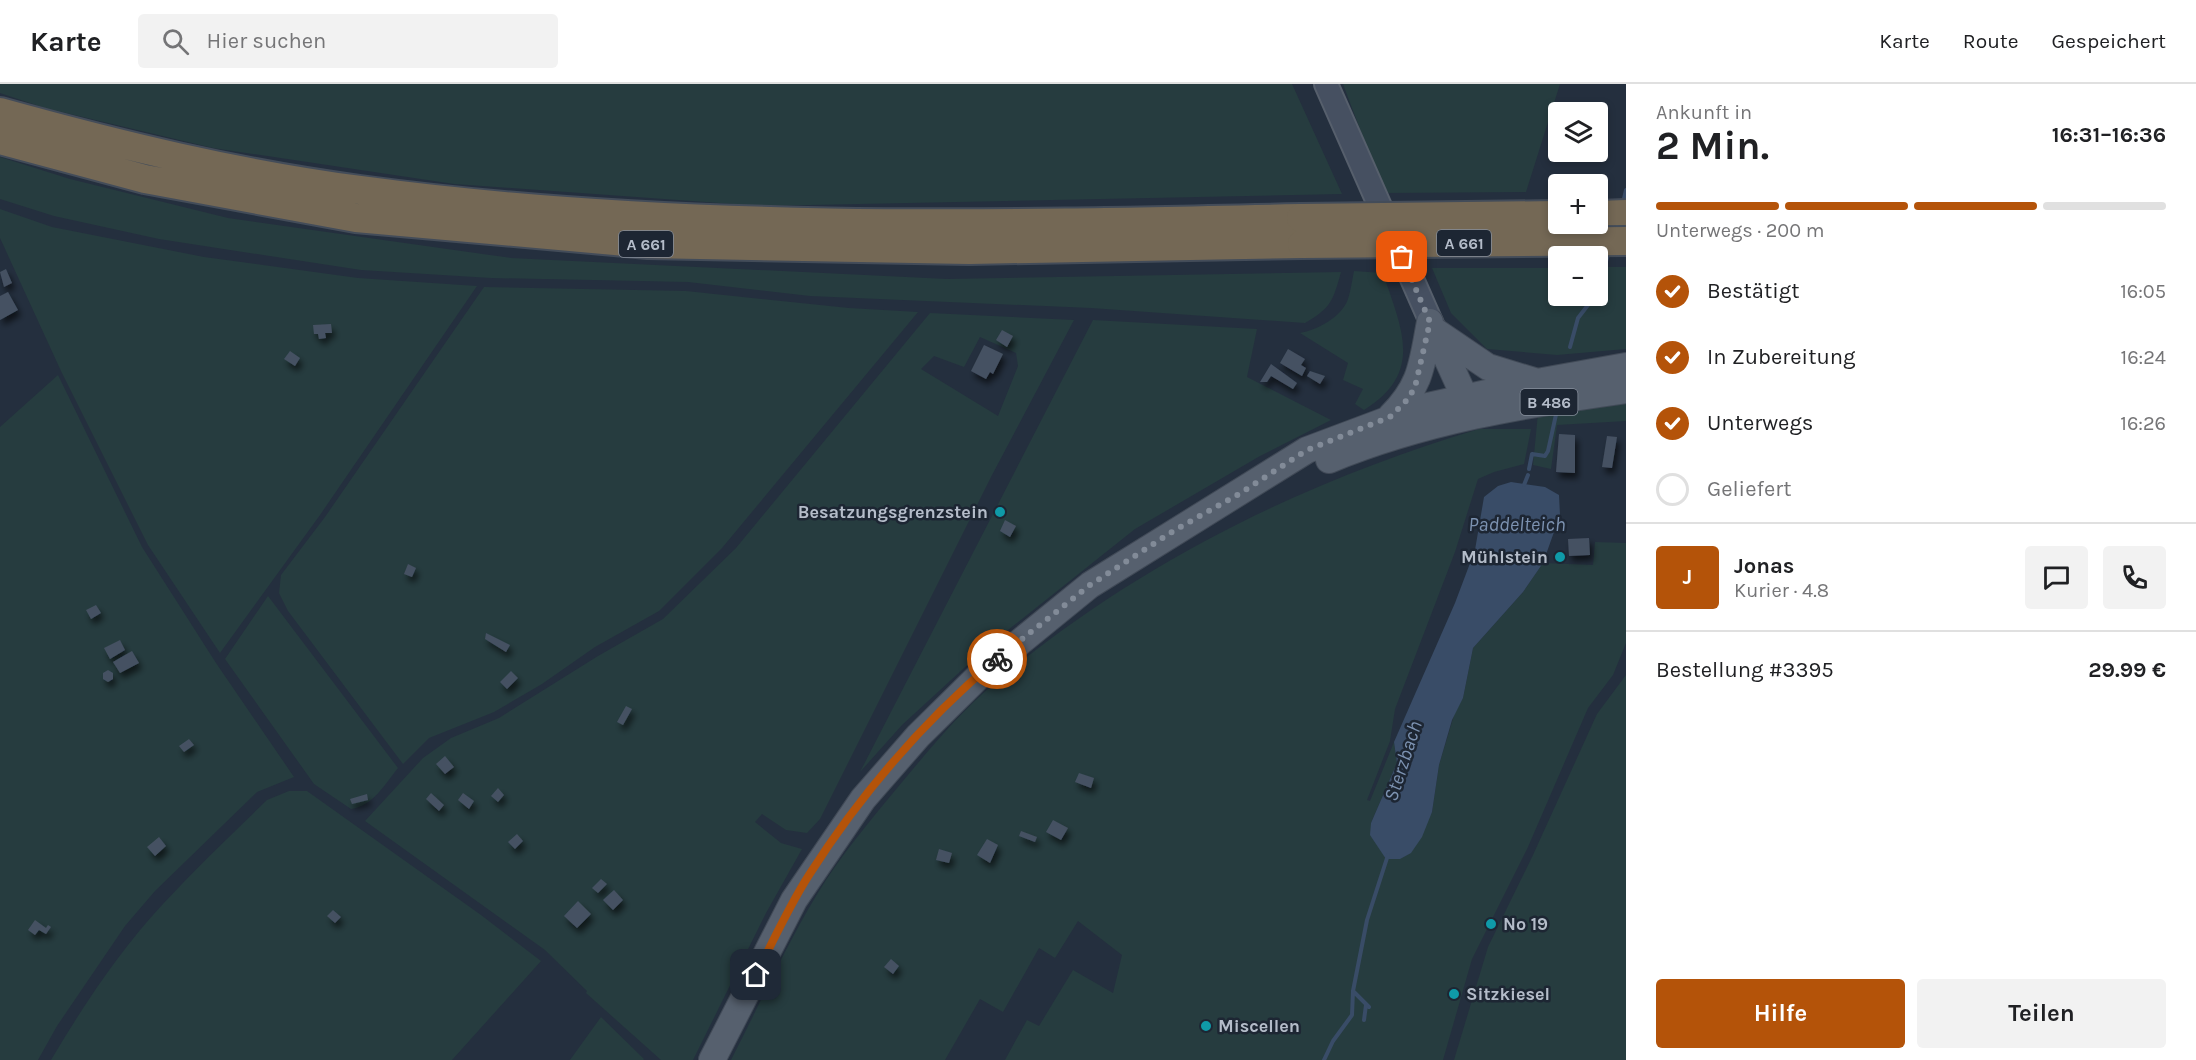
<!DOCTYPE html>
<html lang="de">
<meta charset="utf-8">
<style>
body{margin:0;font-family:Karla,sans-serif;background:#f2f2f2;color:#202124;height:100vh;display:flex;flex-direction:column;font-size:22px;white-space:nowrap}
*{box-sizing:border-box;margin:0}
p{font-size:20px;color:#757577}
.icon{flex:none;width:33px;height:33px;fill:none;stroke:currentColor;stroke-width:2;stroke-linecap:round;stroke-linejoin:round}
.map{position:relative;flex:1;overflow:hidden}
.panel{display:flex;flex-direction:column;background:#fff;width:570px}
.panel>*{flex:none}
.tools{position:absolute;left:1548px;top:18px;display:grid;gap:12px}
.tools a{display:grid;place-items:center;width:60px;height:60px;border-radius:6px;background:#fff;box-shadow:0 3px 9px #0003;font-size:30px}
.pin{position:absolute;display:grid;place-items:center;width:51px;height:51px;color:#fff;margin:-26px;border-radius:12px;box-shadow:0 3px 9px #0006}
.courier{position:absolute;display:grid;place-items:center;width:60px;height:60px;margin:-30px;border:4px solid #b45309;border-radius:50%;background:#fff;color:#222;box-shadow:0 2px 8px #0007}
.summary em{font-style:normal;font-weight:700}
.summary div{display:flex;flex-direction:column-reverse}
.summary{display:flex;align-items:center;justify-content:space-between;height:102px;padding:0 30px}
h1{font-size:39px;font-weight:700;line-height:45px}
.bar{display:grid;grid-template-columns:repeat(4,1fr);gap:9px 6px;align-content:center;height:72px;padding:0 30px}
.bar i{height:8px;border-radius:4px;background:#e0e0e0}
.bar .selected{background:#b45309}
.bar p{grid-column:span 4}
.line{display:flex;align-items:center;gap:15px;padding:0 30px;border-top:2px solid #e0e0e0}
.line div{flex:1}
.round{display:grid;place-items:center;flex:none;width:63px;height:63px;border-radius:6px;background:#f2f2f2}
ol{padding:0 30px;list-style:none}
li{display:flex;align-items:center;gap:18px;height:66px}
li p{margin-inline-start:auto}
li .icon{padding:6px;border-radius:50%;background:#b45309;color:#fff;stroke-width:4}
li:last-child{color:#757577}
li i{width:33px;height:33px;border:3px solid #e0e0e0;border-radius:50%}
.action{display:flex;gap:12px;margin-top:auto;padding:12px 30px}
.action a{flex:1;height:69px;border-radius:6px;background:#b45309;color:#fff;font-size:24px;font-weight:700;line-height:69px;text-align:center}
.action a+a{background:#f2f2f2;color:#202124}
header{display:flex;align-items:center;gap:36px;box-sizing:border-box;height:84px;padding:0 30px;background:#fff;border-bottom:2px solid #e0e0e0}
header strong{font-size:28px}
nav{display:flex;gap:33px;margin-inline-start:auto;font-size:21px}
.search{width:420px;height:54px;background:#f2f2f2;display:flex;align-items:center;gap:15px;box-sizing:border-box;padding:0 21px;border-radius:6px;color:#757577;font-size:22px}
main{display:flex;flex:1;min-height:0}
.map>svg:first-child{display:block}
</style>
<header>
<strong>Karte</strong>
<div class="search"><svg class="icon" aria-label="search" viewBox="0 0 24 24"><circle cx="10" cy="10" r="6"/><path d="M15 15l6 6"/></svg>Hier suchen</div>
<nav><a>Karte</a><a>Route</a><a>Gespeichert</a></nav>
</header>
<main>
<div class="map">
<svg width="1626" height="976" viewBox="0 0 1626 976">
<defs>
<filter id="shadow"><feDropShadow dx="3" dy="5.5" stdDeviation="3" flood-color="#0009"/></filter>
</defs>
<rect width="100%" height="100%" fill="#242f3e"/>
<!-- green -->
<path fill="#263c3f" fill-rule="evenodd" d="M 0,0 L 1292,0 L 1342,110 L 761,122 L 454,100 L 213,64 L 45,24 L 0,9 Z
M 1343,0 L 1560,0 L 1526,108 L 1384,109 Z
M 0,73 L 70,95 L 228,134 L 511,174 L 947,195 L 1341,188 C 1333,217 1331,224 1305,239 L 1091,224 L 810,212 L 688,198 L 491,194 L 361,186 L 159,155 L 54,132 L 0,115 Z
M 0,125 L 52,143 L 204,173 L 358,194 L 477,202 L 320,431 L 220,569 L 148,461 L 61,287 L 0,154 Z
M 1598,183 L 1626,183 L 1626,265 L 1557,271 L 1487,265 L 1451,229 L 1432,184 L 1558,184 L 1558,212 L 1598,212 Z
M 1354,187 L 1383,189 C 1401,244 1425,288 1364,326 L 1355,320 L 1363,305 L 1343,296 L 1348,279 L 1300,249 C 1317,246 1342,233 1348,215 C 1351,206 1352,196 1354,187 Z
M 484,203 L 686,207 L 849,224 L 918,228 L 722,464 L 659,527 L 595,563 L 542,600 L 494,628 L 429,654 L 403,680 L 288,527 L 279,509 L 281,491 L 325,433 Z
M 930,229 L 1074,236 L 991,393 L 820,735 L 807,749 L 786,746 L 762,730 L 755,738 L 781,759 L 802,765 L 766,829 L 693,976 L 661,976 L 586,909 L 587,907 L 545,866 L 365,737 L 423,674 L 451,654 L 499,634 L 598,572 L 663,535 L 736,464 ZM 980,253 L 1016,269 L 1018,282 L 998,332 L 921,285 L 934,272 L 964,283 Z
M 1093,236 L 1257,245 L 1247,293 L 1331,336 L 1260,372 L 1135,445 L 988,562 L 902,641 L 860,688 Z
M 58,291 L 142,463 L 216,579 L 294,693 L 257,708 L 155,807 L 125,842 L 57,942 L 38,976 L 0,976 L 0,343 Z
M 1626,320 L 1626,337 L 1557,341 L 1551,385 L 1533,381 L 1538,329 Z
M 1479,345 L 1531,345 L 1524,380 L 1494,388 L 1478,395 L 1455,468 L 1395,625 L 1390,657 L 1367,716 L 1370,717 L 1394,658 L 1397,679 L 1371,739 L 1386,775 L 1400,775 L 1432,728 L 1439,681 L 1455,628 L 1463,614 L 1473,564 L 1523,508 L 1543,479 L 1593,481 L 1595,458 L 1626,459 L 1626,559 L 1613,591 L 1588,624 L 1528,763 L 1472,875 L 1443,976 L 1005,976 L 1027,936 L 1039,942 L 1073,886 L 1113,909 L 1122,871 L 1078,837 L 1055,874 L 1039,864 L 1003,928 L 980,915 L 945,976 L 731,976 C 762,916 790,852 826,796 C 848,763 873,733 898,703 C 928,667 959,629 995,599 C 1136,480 1302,398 1479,345 Z
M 268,512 L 398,684 C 385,700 373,722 351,725 L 314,700 L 225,575 Z
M 1626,591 L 1626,976 L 1454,976 L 1488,863 L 1533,771 L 1597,630 Z
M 289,707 L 307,707 L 481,831 L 541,877 L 452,976 L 51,976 C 83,922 120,866 163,820 C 196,784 232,750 267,716 Z
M 601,933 L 644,975 L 643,976 L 570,976 Z"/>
<!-- water -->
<path fill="#394c67" d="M 1511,398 L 1545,403 L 1559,411 L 1560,431 L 1543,479 L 1523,508 L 1473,564 L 1463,614 L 1452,636 L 1439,681 L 1432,728 L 1422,753 L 1411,769 L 1400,775 L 1386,775 L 1370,751 L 1371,739 L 1397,679 L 1394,658 L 1455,519 L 1475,466 L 1484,413 L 1498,402 Z"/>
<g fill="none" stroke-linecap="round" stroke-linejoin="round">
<!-- stream -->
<path stroke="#394c67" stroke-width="4" d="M 1623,119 L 1626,106
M 1598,206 L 1609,167
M 1570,263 L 1578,234 L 1595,212
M 1529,385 L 1532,370 L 1545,372 L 1548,367 L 1557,326
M 1524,401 L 1528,391
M 1353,907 L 1369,923
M 1364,936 L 1366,921
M 1324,976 L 1333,957 L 1352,931 L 1353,907 L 1367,836 L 1388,771"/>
</g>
<!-- building -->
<path fill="#455162" filter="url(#shadow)" d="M 6,185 L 12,199 L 4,203 L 0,188 Z
M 8,208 L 18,226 L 0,236 L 0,212 Z
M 331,240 L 332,249 L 325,249 L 326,254 L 319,255 L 318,250 L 314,250 L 313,241 Z
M 1002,246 L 1013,252 L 1007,263 L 996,256 Z
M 984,261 L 1003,270 L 993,290 L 990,288 L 986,295 L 971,287 Z
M 1288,265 L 1305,275 L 1301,281 L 1306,284 L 1302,292 L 1280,279 Z
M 290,267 L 300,274 L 295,282 L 284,275 Z
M 1271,280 L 1297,299 L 1293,305 L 1271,292 L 1267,298 L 1260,298 Z
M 1310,287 L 1325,292 L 1320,300 L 1307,292 Z
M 1559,350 L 1575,351 L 1575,389 L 1556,388 Z
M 1607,352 L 1617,353 L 1612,384 L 1602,383 Z
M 1005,436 L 1016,442 L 1010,453 L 1000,447 Z
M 1589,454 L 1590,471 L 1569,472 L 1568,455 Z
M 408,480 L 416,484 L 412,493 L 404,490 Z
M 96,521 L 101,529 L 91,535 L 86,526 Z
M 486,549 L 510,561 L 506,568 L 485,555 Z
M 120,556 L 125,566 L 110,575 L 104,564 Z
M 132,567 L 139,579 L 120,589 L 113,578 Z
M 108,586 L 113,589 L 113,595 L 108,598 L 103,595 L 103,589 Z
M 511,587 L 518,594 L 507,605 L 500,598 Z
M 626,622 L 632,625 L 623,641 L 617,638 Z
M 189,655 L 194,661 L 184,668 L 179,662 Z
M 445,672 L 454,683 L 445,690 L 436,680 Z
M 1079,689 L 1094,694 L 1091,704 L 1075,698 Z
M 498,704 L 504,711 L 498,718 L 491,712 Z
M 431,709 L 444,721 L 439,727 L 426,715 Z
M 463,709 L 474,717 L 469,725 L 458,716 Z
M 367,710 L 368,716 L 352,720 L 350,715 Z
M 1053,736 L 1068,744 L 1061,756 L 1046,748 Z
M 1021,747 L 1037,753 L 1035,758 L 1019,752 Z
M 517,750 L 523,757 L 515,765 L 508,758 Z
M 159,753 L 166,762 L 155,772 L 147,763 Z
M 987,755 L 998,761 L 990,779 L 977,771 Z
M 939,765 L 952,769 L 949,779 L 936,776 Z
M 601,795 L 607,800 L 598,809 L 592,804 Z
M 614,806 L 623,816 L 613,826 L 603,816 Z
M 578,817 L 591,830 L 577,844 L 564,832 Z
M 333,826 L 341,833 L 335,839 L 327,832 Z
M 35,836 L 46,844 L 48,841 L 51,843 L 46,850 L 39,846 L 35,851 L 28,846 Z
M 891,875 L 899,882 L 893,890 L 884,883 Z"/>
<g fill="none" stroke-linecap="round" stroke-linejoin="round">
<!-- secondary casing -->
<g stroke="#565f6c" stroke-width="26">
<path id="secondary" d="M 1326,0 L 1435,247"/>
</g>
<!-- primary casing -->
<g stroke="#414a57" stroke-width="28">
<path id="primary" d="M 1435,247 L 1488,283 L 1534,297
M 1435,248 L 1471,327
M 1391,332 C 1422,301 1422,279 1430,238
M 1329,376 C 1423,337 1526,320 1626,306
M 712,976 L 794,816 L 863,715 L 918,652 L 983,588 L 1090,501 L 1307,366 L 1419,324 L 1537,298 L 1626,282"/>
</g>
<!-- highway casing -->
<g stroke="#434c59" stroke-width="32">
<path id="highway" d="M 0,28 C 119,61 238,90 360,106 C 672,148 987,141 1301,134
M 0,56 L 145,95 L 356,134 L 648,160 L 969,166 L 1302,160
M 1598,131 L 1626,130"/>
</g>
<!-- secondary -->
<use href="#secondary" stroke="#465061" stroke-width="22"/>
<!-- primary -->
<use href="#primary" stroke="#56606e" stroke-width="26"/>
<!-- highway -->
<use href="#highway" stroke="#746855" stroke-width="28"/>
<!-- highway-bridge casing -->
<g stroke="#434c59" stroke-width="32" stroke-linecap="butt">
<path id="highway-bridge" d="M 1301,134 L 1558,131
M 1302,160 L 1626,157"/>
</g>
<!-- highway-bridge -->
<use href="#highway-bridge" stroke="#746855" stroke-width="28"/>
</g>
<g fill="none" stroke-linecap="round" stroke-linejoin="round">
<!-- done -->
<path stroke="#828b98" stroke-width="6" stroke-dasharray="0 10.8" d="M 997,575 L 1090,501 L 1175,446 L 1239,410 L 1307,366 L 1390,333 L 1408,315 L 1415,303 L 1430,238 L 1402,173"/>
<!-- route -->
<path stroke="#b45309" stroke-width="8" d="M 756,891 C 773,857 789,822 809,791 C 860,711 925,636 997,575"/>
</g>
<!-- markers -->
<g fill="#0f9aa8" stroke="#1d2633" stroke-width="2">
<circle cx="1000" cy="428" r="6"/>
<circle cx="1560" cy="473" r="6"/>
<circle cx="1491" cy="840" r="6"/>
<circle cx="1454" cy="910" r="6"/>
<circle cx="1206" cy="942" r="6"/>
</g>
<g text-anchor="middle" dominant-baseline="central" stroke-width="5" stroke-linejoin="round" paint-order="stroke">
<!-- shield labels -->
<g fill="#1d2633" stroke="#878f9c" stroke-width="1.5">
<rect x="1437" y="146" width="54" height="26" rx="4.5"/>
<rect x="619" y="147" width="54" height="26" rx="4.5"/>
<rect x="1520.5" y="305" width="57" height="26" rx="4.5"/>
</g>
<g font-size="16" font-weight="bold" fill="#b4bcc9">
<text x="1464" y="159">A 661</text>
<text x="646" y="160">A 661</text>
<text x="1549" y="318">B 486</text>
</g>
<!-- poi labels -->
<g font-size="18" font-weight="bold" fill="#b4bcc9" stroke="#1d2633" text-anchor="start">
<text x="988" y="428" text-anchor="end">Besatzungsgrenzstein</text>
<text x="1548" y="473" text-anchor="end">Mühlstein</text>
<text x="1503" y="840">No 19</text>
<text x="1466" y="910">Sitzkiesel</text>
<text x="1218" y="942">Miscellen</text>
</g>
<!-- water labels -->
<g font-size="20" font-style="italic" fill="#7c92b1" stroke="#1d2633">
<text x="1517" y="440">Paddelteich</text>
<text transform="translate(1403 677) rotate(-72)">Sterzbach</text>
</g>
</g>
</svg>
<div class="tools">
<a><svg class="icon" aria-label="layers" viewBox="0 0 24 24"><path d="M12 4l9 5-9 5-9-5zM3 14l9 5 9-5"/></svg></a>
<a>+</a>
<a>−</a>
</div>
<div class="pin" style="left:1402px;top:173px;background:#ea580c"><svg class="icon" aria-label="bag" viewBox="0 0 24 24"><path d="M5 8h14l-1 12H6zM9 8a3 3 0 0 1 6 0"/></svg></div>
<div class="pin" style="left:756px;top:891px;background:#1f2937"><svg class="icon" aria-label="home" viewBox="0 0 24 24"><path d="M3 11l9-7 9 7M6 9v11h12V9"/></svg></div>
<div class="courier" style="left:997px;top:575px"><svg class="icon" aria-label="bike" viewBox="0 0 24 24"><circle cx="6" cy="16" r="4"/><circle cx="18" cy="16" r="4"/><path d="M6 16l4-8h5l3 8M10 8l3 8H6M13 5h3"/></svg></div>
</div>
<section class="panel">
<div class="summary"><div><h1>2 Min.</h1><p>Ankunft in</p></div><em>16:31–16:36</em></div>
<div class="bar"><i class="selected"></i><i class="selected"></i><i class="selected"></i><i></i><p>Unterwegs · 200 m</p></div>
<ol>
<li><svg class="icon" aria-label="check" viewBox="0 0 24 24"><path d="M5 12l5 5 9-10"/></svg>Bestätigt<p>16:05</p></li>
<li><svg class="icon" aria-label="check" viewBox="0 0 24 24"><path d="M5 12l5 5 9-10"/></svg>In Zubereitung<p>16:24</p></li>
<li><svg class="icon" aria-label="check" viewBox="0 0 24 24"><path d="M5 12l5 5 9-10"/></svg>Unterwegs<p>16:26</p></li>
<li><i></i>Geliefert</li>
</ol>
<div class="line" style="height:108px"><b class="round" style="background:#b45309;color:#fff">J</b><div><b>Jonas</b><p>Kurier · 4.8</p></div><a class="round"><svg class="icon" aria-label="chat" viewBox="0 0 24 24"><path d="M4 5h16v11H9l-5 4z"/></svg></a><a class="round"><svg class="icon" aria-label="phone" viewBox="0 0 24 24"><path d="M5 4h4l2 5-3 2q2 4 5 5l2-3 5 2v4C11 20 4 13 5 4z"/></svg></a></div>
<div class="line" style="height:78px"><div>Bestellung #3395</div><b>29.99 €</b></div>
<div class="action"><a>Hilfe</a><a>Teilen</a></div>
</section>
</main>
